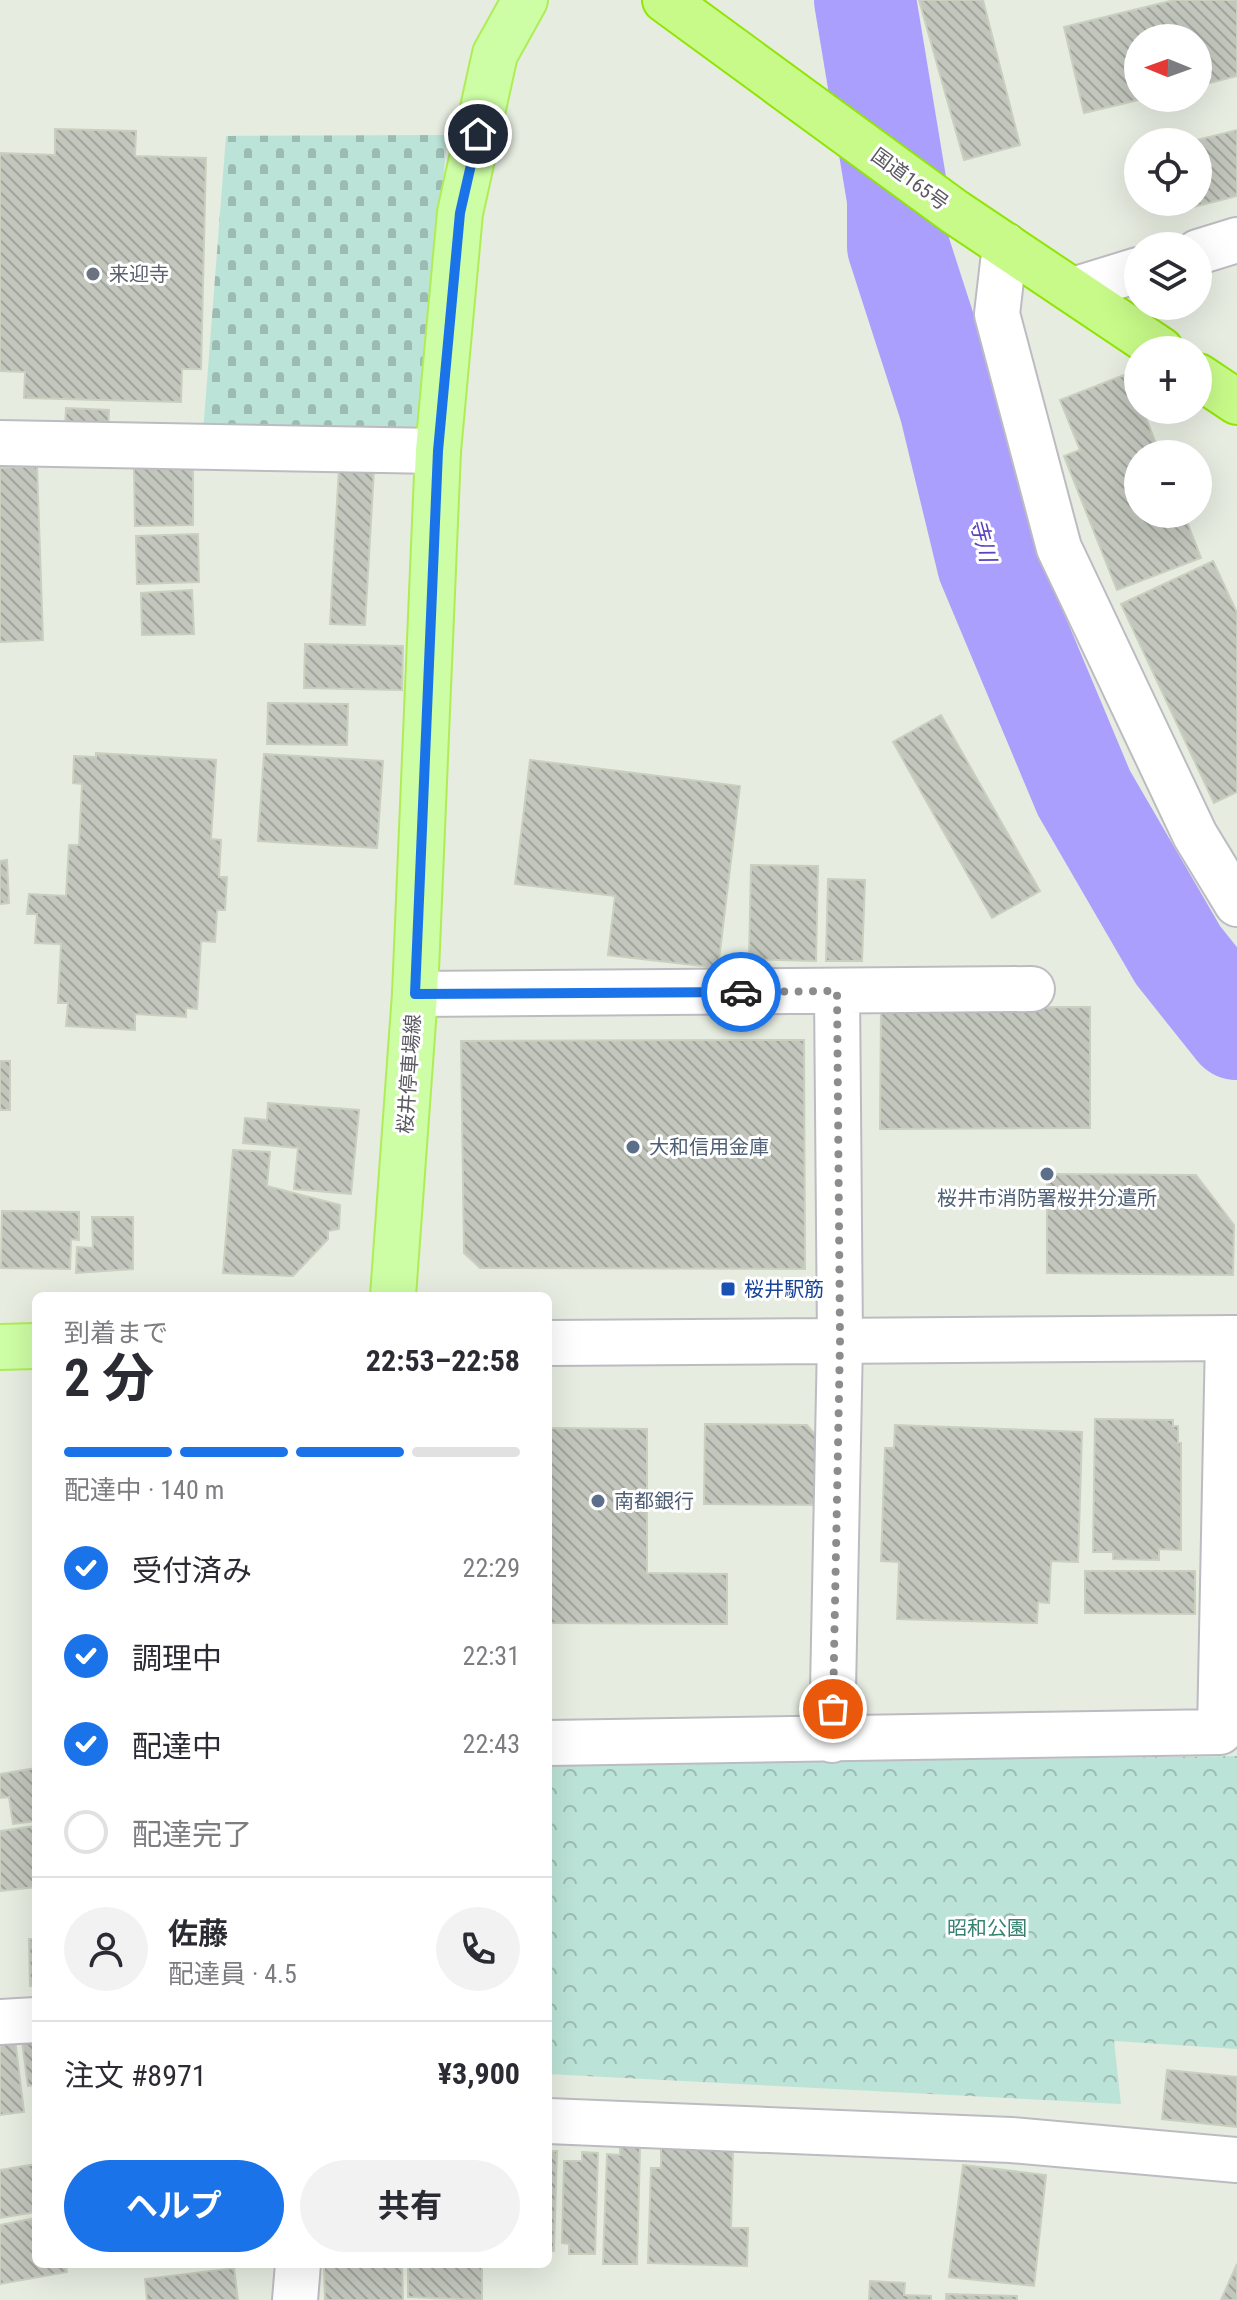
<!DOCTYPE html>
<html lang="ja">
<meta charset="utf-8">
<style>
body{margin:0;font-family:"Roboto Condensed","Noto Sans JP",sans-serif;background:#f2f2f3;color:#2b2b33;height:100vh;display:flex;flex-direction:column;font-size:30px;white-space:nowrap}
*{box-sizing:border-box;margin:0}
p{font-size:26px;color:#7c7c81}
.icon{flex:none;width:44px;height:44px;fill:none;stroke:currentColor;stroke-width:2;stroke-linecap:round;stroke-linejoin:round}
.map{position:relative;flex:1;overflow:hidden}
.panel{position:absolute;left:32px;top:1292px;width:520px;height:976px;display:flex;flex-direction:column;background:#fff;border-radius:12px;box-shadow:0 8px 32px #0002}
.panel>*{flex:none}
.needle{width:52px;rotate:271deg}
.buttons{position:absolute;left:1124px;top:24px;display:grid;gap:16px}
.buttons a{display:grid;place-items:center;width:88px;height:88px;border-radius:50%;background:#fff;box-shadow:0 8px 32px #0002;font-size:40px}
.pin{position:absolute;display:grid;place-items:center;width:68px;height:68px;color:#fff;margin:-34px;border:4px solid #fff;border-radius:50%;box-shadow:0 2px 8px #0007}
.courier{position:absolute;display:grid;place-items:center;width:80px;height:80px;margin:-40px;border:6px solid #1a73e8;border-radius:50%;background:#fff;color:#222;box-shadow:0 2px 10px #0007}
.head em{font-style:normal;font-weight:700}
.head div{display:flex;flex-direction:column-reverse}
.head{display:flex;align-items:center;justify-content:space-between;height:136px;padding:0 32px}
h1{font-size:52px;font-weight:700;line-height:60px}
.bar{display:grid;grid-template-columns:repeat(4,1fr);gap:12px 8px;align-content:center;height:96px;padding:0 32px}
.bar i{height:10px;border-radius:6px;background:#e1e1e2}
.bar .on{background:#1a73e8}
.bar p{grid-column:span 4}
.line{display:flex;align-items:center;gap:20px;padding:0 32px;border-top:2px solid #e1e1e2}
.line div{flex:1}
.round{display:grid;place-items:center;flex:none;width:84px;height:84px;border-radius:42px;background:#f2f2f3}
ol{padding:0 32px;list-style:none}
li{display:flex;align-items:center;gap:24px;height:88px}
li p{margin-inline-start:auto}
li .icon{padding:8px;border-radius:50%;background:#1a73e8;color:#fff;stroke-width:4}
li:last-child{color:#7c7c81}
li i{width:44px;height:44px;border:4px solid #e1e1e2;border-radius:50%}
.action{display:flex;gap:16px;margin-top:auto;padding:16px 32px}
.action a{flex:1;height:92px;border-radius:48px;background:#1a73e8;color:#fff;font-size:32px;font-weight:700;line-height:92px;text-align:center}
.action a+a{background:#f2f2f3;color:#2b2b33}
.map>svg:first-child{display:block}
</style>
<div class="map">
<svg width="1237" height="2300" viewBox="0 0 1237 2300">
<defs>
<pattern id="forest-crowns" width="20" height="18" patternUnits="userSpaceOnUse" patternTransform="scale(2)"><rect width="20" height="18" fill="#bce3d7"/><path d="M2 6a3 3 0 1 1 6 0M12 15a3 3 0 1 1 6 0" fill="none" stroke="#9cbbb2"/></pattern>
<pattern id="cemetery-stones" width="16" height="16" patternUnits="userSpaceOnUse" patternTransform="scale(2)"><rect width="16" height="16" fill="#bce3d7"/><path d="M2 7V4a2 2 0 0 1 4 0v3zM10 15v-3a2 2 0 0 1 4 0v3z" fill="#9cbbb2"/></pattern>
<pattern id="building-back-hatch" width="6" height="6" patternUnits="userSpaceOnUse" patternTransform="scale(2)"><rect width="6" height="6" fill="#c2c6bd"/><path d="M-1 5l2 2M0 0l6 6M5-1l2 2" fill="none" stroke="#a1a49d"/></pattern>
</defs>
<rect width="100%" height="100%" fill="#e6ece0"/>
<!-- forest -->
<path fill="url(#forest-crowns)" d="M 1237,1756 L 1237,2049 L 1114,2041 L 1121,2104 L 548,2074 L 548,1765 Z"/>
<!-- cemetery -->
<path fill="url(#cemetery-stones)" d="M 447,135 L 423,430 L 202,446 L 226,136 Z"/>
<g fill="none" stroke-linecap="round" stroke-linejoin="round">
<!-- river -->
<path stroke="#ab9ffd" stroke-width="102" d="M 865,0 L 898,199 L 898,246 L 950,407 L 988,564 L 1084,793 L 1178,955 L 1237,1029"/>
</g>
<!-- building -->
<path fill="url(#building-back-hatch)" stroke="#c9d0bf" stroke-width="2" d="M 919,0 L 983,0 L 1020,145 L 964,160 Z
M 1174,0 L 1237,0 L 1237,76 L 1198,86 L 1198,38 L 1138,38 L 1138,98 L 1147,98 L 1084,113 L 1064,27 Z
M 55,129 L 136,131 L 135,156 L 206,158 L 201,369 L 182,369 L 181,402 L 24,398 L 25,372 L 0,371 L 0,153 L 55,155 Z
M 1237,130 L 1237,196 L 1181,210 L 1179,202 L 1198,202 L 1198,142 L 1189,142 Z
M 1129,373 L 1138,397 L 1138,410 L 1143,410 L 1160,454 L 1138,454 L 1138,514 L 1184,514 L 1201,558 L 1117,590 L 1064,456 L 1080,450 L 1060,400 Z
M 66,408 L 109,410 L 108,431 L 65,429 Z
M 37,466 L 43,640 L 0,642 L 0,468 Z
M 193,467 L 193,525 L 135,526 L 134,468 Z
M 339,468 L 374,469 L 365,625 L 330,624 Z
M 198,534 L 199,582 L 137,584 L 136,536 Z
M 1213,561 L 1237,613 L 1237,792 L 1214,803 L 1121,604 Z
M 192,590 L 194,634 L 142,635 L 141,593 Z
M 305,644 L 403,646 L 402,690 L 304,688 Z
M 268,703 L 348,704 L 347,745 L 267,744 Z
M 941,715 L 1040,891 L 992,918 L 893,742 Z
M 96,753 L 216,760 L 211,839 L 221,840 L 219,877 L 227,877 L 225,910 L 217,910 L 215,942 L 201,941 L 197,1009 L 186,1008 L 186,1017 L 135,1014 L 135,1030 L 66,1026 L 68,1003 L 58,1003 L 61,944 L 35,943 L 37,914 L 27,914 L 29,894 L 66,896 L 69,845 L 79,845 L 82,784 L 73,783 L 74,756 L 96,757 Z
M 264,754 L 383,761 L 377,848 L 258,841 Z
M 530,760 L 740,786 L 718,968 L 608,955 L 615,896 L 515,884 Z
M 7,860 L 9,903 L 0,904 L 0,861 Z
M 751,865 L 818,866 L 816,961 L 749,959 Z
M 828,879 L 865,880 L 862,961 L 826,961 Z
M 1090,1007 L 1090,1128 L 880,1129 L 881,1008 Z
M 804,1040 L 805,1269 L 480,1268 L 464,1253 L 461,1041 Z
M 0,1061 L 10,1061 L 10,1110 L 0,1110 Z
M 268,1103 L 359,1110 L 351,1194 L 294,1189 L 298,1148 L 243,1143 L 245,1118 L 267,1120 Z
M 233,1150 L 270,1152 L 267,1186 L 340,1205 L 339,1229 L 328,1231 L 328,1239 L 293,1276 L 223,1273 Z
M 1047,1174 L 1196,1175 L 1234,1225 L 1233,1275 L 1047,1273 Z
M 2,1211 L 79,1212 L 79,1240 L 71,1239 L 70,1269 L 1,1268 Z
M 92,1217 L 133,1217 L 133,1269 L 76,1273 L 77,1247 L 93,1248 Z
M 1095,1419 L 1173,1420 L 1173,1426 L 1178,1426 L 1178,1443 L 1181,1443 L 1181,1550 L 1159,1549 L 1159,1560 L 1113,1559 L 1113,1552 L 1093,1552 Z
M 705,1424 L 807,1425 L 834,1456 L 834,1505 L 704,1504 Z
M 895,1425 L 1082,1432 L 1078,1562 L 1051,1561 L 1049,1603 L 1038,1602 L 1037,1623 L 897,1619 L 899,1562 L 881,1561 L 885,1448 L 894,1448 Z
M 548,1428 L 647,1429 L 647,1573 L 727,1574 L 727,1624 L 548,1623 Z
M 1085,1571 L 1195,1571 L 1195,1614 L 1085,1613 Z
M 36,1768 L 36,1821 L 13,1824 L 9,1797 L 0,1798 L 0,1774 Z
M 36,1826 L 36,1887 L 0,1891 L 0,1831 Z
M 29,1939 L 36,1939 L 36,1986 L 30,1986 Z
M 14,2031 L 24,2112 L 0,2115 L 0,2032 Z
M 36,2032 L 36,2085 L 28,2086 L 21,2034 Z
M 1167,2070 L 1237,2077 L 1237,2127 L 1162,2119 Z
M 661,2143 L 733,2150 L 731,2228 L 748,2228 L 747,2266 L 648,2263 L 651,2168 L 661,2168 Z
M 620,2147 L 640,2147 L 637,2264 L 603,2264 L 607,2154 L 620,2155 Z
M 548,2151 L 557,2151 L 554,2251 L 548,2251 Z
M 582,2152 L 598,2153 L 595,2254 L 569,2254 L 569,2244 L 562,2243 L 564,2161 L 582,2161 Z
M 36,2164 L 36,2212 L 0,2218 L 0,2170 Z
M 963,2165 L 1046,2175 L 1034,2286 L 949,2277 Z
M 36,2218 L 36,2264 L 66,2264 L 67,2272 L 0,2284 L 0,2225 Z
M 324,2264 L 402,2264 L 403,2300 L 325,2300 Z
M 408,2264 L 482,2264 L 482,2300 L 408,2297 Z
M 1237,2264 L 1237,2300 L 1221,2300 Z
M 234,2268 L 238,2300 L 147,2300 L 145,2279 Z
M 870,2281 L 905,2283 L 904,2295 L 931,2296 L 931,2300 L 869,2300 Z
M 946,2294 L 1017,2296 L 1017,2300 L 946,2300 Z"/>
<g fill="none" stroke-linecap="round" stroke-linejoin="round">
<!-- minor casing -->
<g stroke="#bdbbc2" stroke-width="48">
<path id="minor" d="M 1005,245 L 997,314 L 1059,548 L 1195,835 L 1237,904
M 1198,252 L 1237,240
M 1073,290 L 1138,270
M 0,443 L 438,451
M 415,994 L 1032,989
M 548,1343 L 1237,1338
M 832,1740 L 840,1341 L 837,991
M 548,1743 L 1220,1732 L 1228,1338
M 0,2022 L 36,2020
M 548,2121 L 1011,2140 L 1237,2160
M 295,2300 L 298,2264"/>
</g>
<!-- major casing -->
<g stroke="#afed57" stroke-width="48">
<path id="major" d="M 393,1296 L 415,994 L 438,451 L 460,213 L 495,54 L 525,0
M 0,1347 L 36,1346"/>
</g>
<!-- highway casing -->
<g stroke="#90e506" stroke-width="48">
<path id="highway" d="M 665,0 L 955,212 L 1161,350
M 1198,376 L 1237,402"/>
</g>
<!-- minor -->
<use href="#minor" stroke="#fff" stroke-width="44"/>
<!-- major -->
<use href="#major" stroke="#cdfda4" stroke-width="44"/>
<!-- highway -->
<use href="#highway" stroke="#c8fa89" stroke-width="44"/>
</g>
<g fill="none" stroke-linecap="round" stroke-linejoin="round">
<!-- done -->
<path stroke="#8c8c8d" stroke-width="8" stroke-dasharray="0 14.4" d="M 741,992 L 837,991 L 840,1341 L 833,1709"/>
<!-- route -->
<path stroke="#1a73e8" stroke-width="10" d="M 478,134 L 460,213 L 438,451 L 415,994 L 741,992"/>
</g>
<!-- markers -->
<circle fill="#6b7280" stroke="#fff" stroke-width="3" cx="93" cy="274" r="8"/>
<g fill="#5c6f8a" stroke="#fff" stroke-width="3">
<circle cx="633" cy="1147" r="8"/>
<circle cx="1047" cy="1174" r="8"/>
<circle cx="598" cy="1501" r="8"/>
</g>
<rect fill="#1a4fb4" stroke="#fff" stroke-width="3" x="720" y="1281" width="16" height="16" rx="4"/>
<g text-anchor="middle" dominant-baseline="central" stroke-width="6" stroke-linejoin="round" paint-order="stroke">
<!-- street labels -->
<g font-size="20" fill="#5b5961" stroke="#fff">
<text transform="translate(910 179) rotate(36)">国道165号</text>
<text transform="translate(409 1074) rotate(-86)">桜井停車場線</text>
</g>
<!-- worship labels -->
<g font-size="20" fill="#5b616d" stroke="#fff" text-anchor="start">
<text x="109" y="274">来迎寺</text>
</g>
<!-- service labels -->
<g font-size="20" fill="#4e5e75" stroke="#fff" text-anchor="start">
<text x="649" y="1147">大和信用金庫</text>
<text x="1047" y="1198" text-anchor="middle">桜井市消防署桜井分遣所</text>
<text x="614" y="1501">南都銀行</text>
</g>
<!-- transit labels -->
<g font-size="20" fill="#164399" stroke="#fff" text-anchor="start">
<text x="744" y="1289">桜井駅筋</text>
</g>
<!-- park labels -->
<g font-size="20" fill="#36826f" stroke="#fff">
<text x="987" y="1928">昭和公園</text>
</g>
<!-- water labels -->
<g font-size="22" font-style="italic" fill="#5d43be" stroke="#fff">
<text transform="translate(983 540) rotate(75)">寺川</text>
</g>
</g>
</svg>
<div class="buttons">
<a><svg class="needle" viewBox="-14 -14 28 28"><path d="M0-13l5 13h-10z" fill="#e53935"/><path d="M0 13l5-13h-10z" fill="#7c7c81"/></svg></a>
<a><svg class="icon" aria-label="locate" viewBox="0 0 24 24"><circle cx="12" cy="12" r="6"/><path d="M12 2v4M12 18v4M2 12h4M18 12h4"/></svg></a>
<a><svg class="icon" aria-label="layers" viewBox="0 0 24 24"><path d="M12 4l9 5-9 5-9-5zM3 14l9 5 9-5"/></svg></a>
<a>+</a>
<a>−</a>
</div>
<div class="pin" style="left:833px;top:1709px;background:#ea580c"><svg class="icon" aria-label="bag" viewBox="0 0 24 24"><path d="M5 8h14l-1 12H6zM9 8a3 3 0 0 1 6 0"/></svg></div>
<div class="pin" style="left:478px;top:134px;background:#1f2937"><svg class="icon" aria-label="home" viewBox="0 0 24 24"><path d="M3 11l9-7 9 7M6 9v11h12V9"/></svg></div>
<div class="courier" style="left:741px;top:992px"><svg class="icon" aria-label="car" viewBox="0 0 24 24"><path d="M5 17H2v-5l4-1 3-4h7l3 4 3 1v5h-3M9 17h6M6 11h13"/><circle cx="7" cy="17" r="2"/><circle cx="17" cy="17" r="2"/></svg></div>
<section class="panel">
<div class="head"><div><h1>2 分</h1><p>到着まで</p></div><em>22:53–22:58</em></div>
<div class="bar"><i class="on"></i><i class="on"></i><i class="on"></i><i></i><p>配達中 · 140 m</p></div>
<ol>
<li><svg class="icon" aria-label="check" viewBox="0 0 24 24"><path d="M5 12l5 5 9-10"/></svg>受付済み<p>22:29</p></li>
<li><svg class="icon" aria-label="check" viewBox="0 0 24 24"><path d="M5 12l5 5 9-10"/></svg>調理中<p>22:31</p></li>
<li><svg class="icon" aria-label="check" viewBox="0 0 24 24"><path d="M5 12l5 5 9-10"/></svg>配達中<p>22:43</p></li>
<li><i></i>配達完了</li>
</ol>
<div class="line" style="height:144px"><a class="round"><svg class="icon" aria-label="person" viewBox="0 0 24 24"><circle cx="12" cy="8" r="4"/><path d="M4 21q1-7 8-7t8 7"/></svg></a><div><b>佐藤</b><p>配達員 · 4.5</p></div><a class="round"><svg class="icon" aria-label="phone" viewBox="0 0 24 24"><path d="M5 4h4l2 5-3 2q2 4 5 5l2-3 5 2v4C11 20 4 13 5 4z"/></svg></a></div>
<div class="line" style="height:104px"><div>注文 #8971</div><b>¥3,900</b></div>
<div class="action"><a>ヘルプ</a><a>共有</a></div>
</section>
</div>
